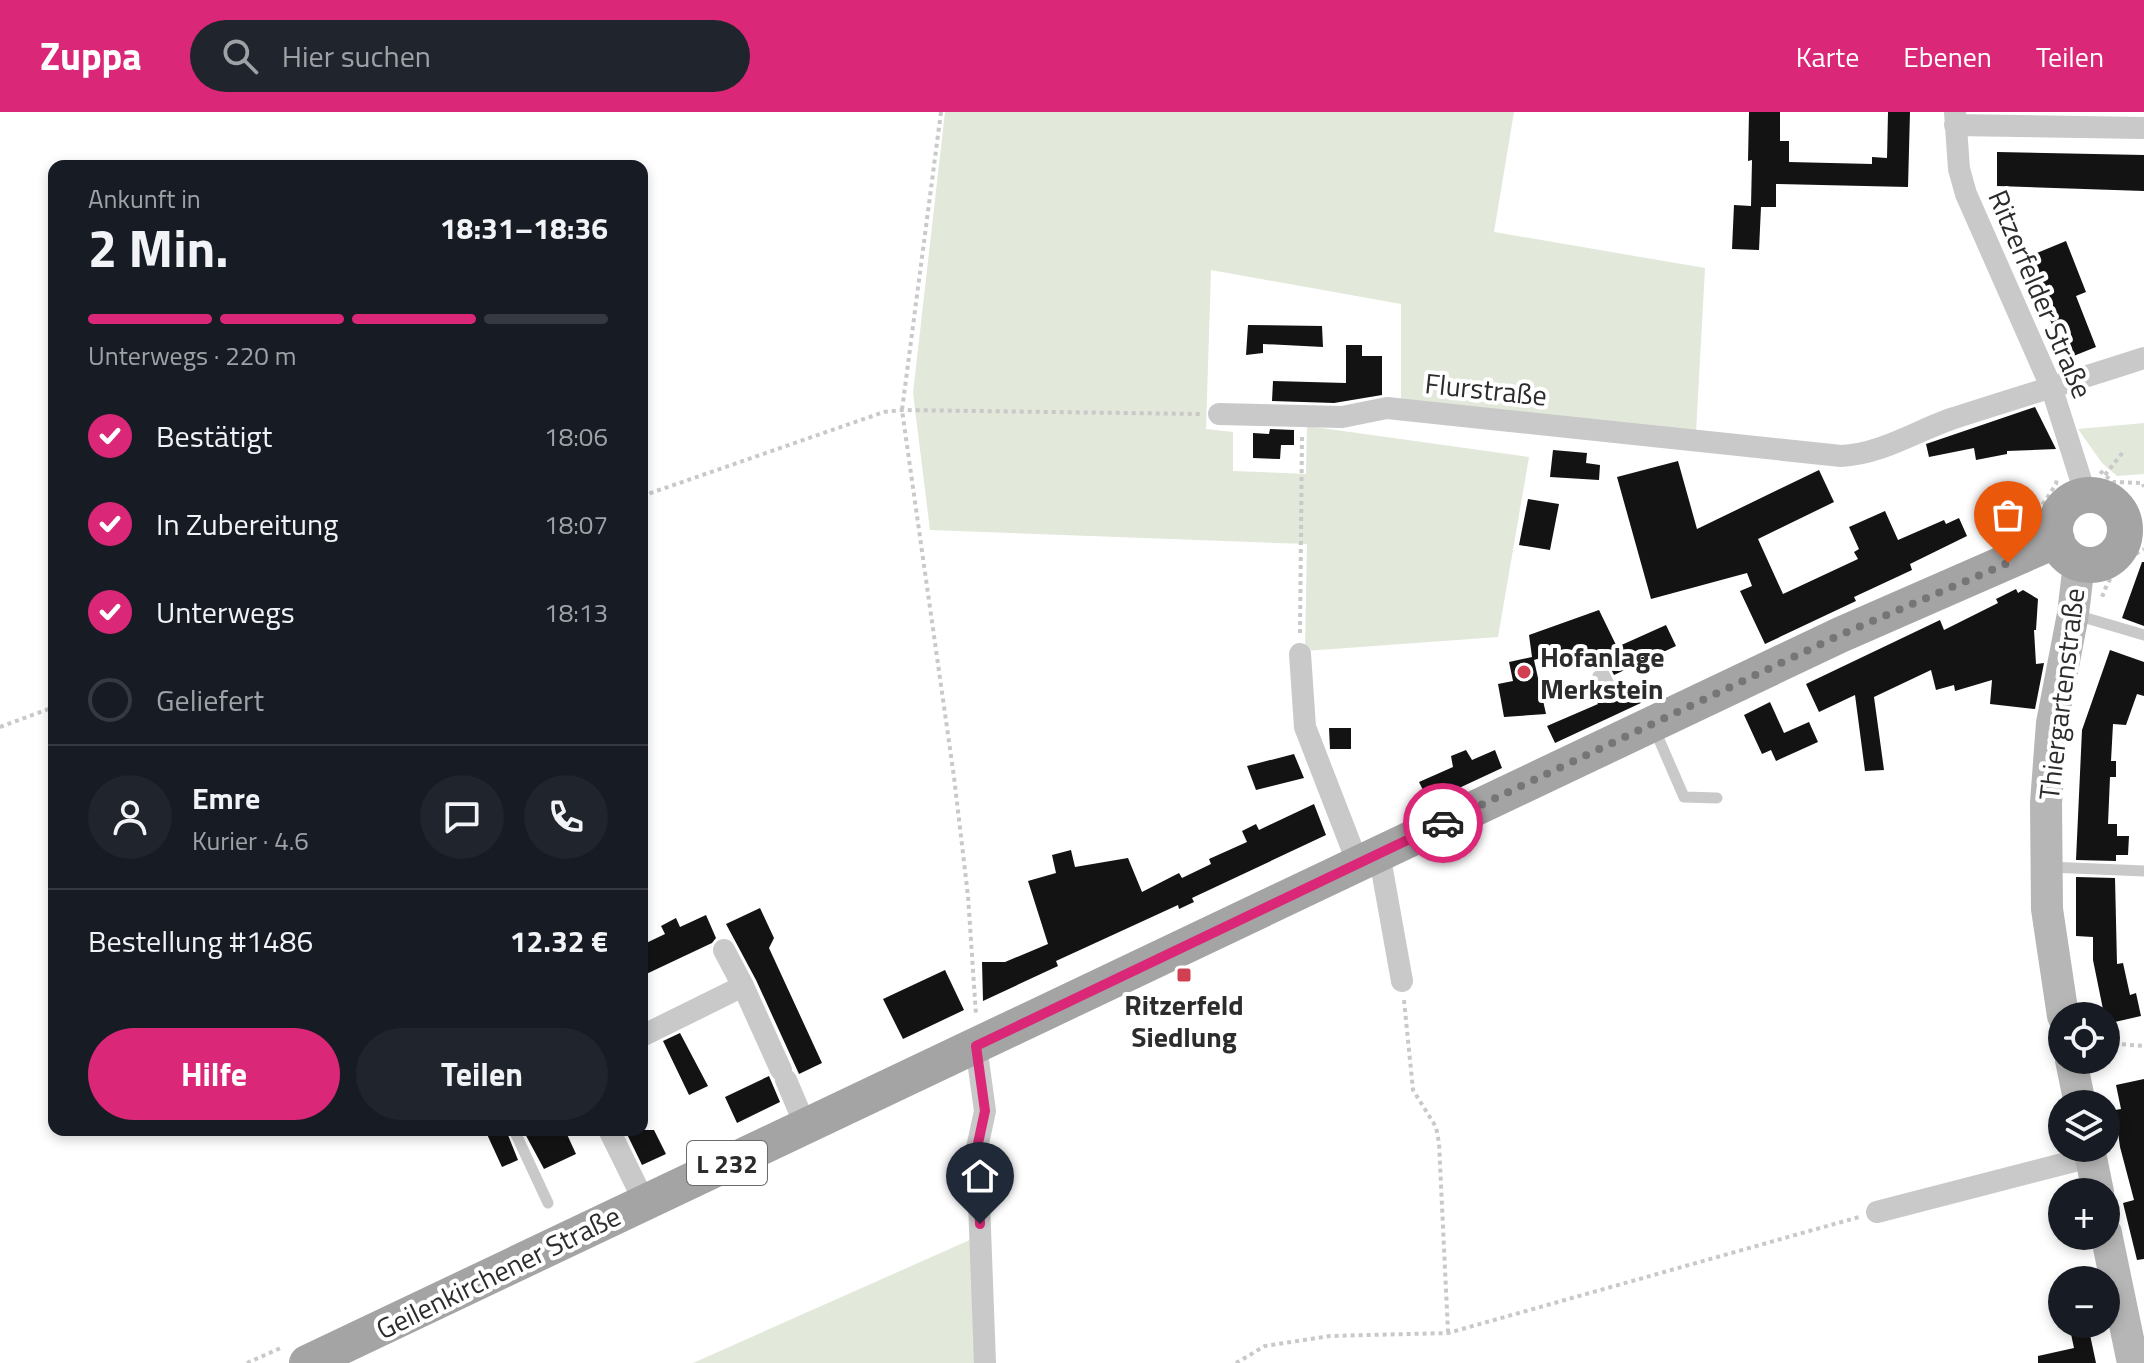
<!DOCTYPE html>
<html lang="de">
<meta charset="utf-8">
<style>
body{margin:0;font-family:"Titillium Web",sans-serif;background:#20242c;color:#f1f3f6;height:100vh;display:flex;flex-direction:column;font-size:30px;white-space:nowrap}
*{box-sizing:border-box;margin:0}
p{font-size:26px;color:#9ea1a6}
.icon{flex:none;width:44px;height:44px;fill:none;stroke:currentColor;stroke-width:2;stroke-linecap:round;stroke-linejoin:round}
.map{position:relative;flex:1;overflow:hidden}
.side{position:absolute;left:48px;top:48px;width:600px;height:976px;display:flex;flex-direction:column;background:#171b24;border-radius:16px;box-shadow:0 4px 12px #0003}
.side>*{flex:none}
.buttons{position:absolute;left:2048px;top:890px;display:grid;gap:16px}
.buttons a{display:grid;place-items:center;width:72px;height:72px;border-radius:50%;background:#171b24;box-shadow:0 4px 12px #0003;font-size:40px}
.pin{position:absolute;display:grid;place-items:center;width:68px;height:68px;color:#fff;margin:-82px -34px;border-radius:50% 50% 50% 0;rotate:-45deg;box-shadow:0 0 8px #0007}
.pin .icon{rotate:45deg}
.courier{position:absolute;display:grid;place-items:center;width:80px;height:80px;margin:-40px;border:6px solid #db2777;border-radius:50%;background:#fff;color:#222;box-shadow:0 2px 10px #0007}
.summary em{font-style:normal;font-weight:700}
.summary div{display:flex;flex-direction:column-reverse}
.summary{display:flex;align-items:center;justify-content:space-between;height:136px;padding:0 40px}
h1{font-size:52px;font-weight:700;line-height:60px}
.bar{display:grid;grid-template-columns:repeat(4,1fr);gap:12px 8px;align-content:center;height:96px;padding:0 40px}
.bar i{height:10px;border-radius:6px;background:#363941}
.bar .on{background:#db2777}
.bar p{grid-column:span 4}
.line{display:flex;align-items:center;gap:20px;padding:0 40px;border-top:2px solid #363941}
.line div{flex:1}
.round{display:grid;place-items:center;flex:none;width:84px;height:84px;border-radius:42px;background:#20242c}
ol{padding:0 40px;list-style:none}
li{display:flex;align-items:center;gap:24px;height:88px}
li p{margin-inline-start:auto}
li .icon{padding:8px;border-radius:50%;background:#db2777;color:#fff;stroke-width:4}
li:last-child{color:#9ea1a6}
li i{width:44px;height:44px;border:4px solid #363941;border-radius:50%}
.cta{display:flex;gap:16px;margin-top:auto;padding:16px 40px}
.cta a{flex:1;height:92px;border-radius:48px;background:#db2777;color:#fff;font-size:32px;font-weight:700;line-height:92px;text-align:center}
.cta a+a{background:#20242c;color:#f1f3f6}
header{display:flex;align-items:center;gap:48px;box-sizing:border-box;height:112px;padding:0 40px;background:#db2777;color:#fff}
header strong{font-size:38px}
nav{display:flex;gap:44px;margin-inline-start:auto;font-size:28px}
.search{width:560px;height:72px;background:#20242c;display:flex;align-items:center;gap:20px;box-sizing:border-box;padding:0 28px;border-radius:44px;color:#9ea1a6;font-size:30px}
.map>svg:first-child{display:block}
</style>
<header>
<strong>Zuppa</strong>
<div class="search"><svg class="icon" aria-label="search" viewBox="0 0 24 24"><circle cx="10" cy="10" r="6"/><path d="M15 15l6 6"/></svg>Hier suchen</div>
<nav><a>Karte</a><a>Ebenen</a><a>Teilen</a></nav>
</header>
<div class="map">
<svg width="2144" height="1251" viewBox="0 0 2144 1251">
<rect width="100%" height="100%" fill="#fff"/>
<!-- green -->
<path fill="#e2e8da" d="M 945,0 L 1514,0 L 1494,120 L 1705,156 L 1696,321 L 1401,292 L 1401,192 L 1211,158 L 1206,317 L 1233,320 L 1233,359 L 1306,362 L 1307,314 L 1529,345 L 1498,525 L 1305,539 L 1307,432 L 930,418 L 913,281 Z
M 2144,311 L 2144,362 L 2117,364 L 2102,351 L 2078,317 Z
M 972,1127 L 979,1251 L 693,1251 Z"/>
<!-- building -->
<path fill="#131313" d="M 1749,0 L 1780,0 L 1780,29 L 1789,29 L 1789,50 L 1872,52 L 1872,45 L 1887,46 L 1888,0 L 1910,0 L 1908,75 L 1776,72 L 1776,95 L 1761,95 L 1759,138 L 1732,137 L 1734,93 L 1751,94 L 1752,48 L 1748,49 Z
M 1997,40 L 2144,43 L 2144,79 L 1997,74 Z
M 2066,129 L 2086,180 L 2076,184 L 2096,235 L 2066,247 L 2025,146 Z
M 1248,213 L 1322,214 L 1323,235 L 1263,232 L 1263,241 L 1246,243 Z
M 1346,233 L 1362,233 L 1362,244 L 1382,244 L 1382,283 L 1334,291 L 1272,289 L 1273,269 L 1346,271 Z
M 2035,295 L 2056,337 L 2007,339 L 2007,342 L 1976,348 L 1974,336 L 1929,345 L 1926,332 Z
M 1270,317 L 1294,318 L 1294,333 L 1281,333 L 1280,347 L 1253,346 L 1253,321 L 1269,322 Z
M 1553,338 L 1587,341 L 1586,351 L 1600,353 L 1599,368 L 1550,365 Z
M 1678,349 L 1697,417 L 1819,358 L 1834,390 L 1758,427 L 1783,482 L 1858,447 L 1854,440 L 1859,437 L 1849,415 L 1885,399 L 1898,428 L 1944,408 L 1946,412 L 1959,406 L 1967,424 L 1910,452 L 1912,458 L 1854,485 L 1856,489 L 1765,532 L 1740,479 L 1752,474 L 1747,461 L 1651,487 L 1617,365 Z
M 1528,387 L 1559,392 L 1550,438 L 1519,433 Z
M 2010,401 L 2017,422 L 1992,432 L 1992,410 Z
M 2142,450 L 2144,450 L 2144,514 L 2122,506 Z
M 2016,477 L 2018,481 L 2023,478 L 2038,487 L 2036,518 L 2034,518 L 2036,552 L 2044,551 L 2035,597 L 1990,592 L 1992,568 L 1955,579 L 1954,573 L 1936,578 L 1931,558 L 1874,585 L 1884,658 L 1865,659 L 1855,583 L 1819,600 L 1806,572 L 1940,508 L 1944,518 L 1998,491 L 1996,487 Z
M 1599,498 L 1617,535 L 1666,513 L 1676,534 L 1614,563 L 1603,542 L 1617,536 L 1572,552 L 1566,538 L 1534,548 L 1546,602 L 1504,605 L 1498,572 L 1513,569 L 1509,550 L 1532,545 L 1529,523 Z
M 2110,538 L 2144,550 L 2144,584 L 2137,582 L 2126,613 L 2113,612 L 2111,649 L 2116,649 L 2116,665 L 2110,665 L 2108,712 L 2117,712 L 2117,724 L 2129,724 L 2128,743 L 2116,743 L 2116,749 L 2076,748 L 2082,618 Z
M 1635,572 L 1643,590 L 1555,631 L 1547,614 L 1598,592 L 1596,588 L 1605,584 L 1609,587 L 1616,588 L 1620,584 L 1621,577 Z
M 1770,590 L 1784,621 L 1809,610 L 1818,630 L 1776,649 L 1771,638 L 1762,642 L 1744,603 Z
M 1329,616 L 1351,616 L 1351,637 L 1330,637 Z
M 1466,638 L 1472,648 L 1495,638 L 1502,656 L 1429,690 L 1419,670 L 1453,655 L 1451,644 Z
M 1294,642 L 1304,666 L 1256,678 L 1247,654 Z
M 1314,692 L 1326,723 L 1192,786 L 1194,790 L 1179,797 L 1178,793 L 1056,849 L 1058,854 L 983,889 L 982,850 L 1005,850 L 1048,832 L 1028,769 L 1056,761 L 1052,743 L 1071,738 L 1075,755 L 1128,746 L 1142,780 L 1179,761 L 1182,766 L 1211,752 L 1209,747 L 1247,730 L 1242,719 L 1256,712 L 1259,718 Z
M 2076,765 L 2115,766 L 2117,852 L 2123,851 L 2130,883 L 2136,881 L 2141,904 L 2106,912 L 2093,848 L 2093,825 L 2076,824 Z
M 760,796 L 774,826 L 769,836 L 822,951 L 799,962 L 756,868 L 726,812 Z
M 706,803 L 716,826 L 712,831 L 642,864 L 642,833 L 665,822 L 661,814 L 676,806 L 680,815 Z
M 945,858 L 964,898 L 903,927 L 883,887 Z
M 680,921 L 708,974 L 689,983 L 663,929 Z
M 769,964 L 780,990 L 737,1011 L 725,985 Z
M 2144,967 L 2144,1147 L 2137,1148 L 2123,1091 L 2134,1088 L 2120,1035 L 2115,998 L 2121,997 L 2116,973 Z
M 485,1018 L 506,1018 L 518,1048 L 502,1055 Z
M 523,1018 L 565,1018 L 576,1042 L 544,1057 Z
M 625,1018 L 654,1018 L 666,1042 L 642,1053 Z
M 2089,1218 L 2096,1251 L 2038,1251 L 2038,1244 L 2074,1236 L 2071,1222 Z"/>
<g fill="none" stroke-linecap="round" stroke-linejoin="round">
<!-- path -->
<path stroke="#c9c9c9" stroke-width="4" stroke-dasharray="4 4" stroke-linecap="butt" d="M 941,0 L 902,298 L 954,665 L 968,784 L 976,903
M 2100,359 L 2113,370 L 2143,371 L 2144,375
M 2105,363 L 2123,340
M 642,384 L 884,300 L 902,298 L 1201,302
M 2034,406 L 2056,372 L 2057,365
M 2101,482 L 2103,483 C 2110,461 2124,449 2144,437
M 1300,521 L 1302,322
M 0,615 L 54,595
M 1404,888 L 1413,978 L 1436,1015 L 1439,1031 L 1448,1220
M 2106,931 L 2144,934
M 247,1251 L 283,1235
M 1236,1251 L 1265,1234 L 1330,1224 L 1448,1221 L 1859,1105"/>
<!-- lane -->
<path stroke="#c9c9c9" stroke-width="11" d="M 2076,503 L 2144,523
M 1598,564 L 1604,562 L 1613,580
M 1654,616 L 1684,685 L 1717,686
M 2049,755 L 2144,759
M 514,1018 L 548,1091"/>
<!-- street -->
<path stroke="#c9c9c9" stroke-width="22" d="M 1955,0 L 1959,57 L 1966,82 L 2052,277 L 2086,384
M 1955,13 L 2144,16
M 1219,302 L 1342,305 L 1387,296 L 1841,344 C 1881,342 1914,320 1951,307 C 2015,286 2080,267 2144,246
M 1300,542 L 1305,615 L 1358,752
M 1379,741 L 1402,869
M 724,838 L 743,874 L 781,958
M 642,924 L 743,874
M 976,934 L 985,999 L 977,1036 L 985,1251
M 786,968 L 806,1015
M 609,1018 L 644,1089
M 1877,1100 L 2090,1045"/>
<!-- secondary -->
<path stroke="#b6b6b6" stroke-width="32" d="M 2063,904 L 2047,797 L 2046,691 L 2052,611 L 2073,502 L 2079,451
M 2071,948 L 2080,992
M 2089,1036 L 2098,1080
M 2106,1121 L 2133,1251"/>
<!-- primary -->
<path stroke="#a4a4a4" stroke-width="36" d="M2055 418a35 35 0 1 1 70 0a35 35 0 1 1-70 0Z
M 307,1251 L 1840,523 L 2057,428"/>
</g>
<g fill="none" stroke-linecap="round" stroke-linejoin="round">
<!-- done -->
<path stroke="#767676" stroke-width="8" stroke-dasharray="0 14.4" d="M 1443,711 L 1840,523 L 2008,451"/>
<!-- route -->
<path stroke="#db2777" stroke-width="10" d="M 980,1112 L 977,1036 L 985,999 L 976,934 L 1443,711"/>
</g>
<!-- markers -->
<g fill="#d04050" stroke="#fff" stroke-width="3">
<circle cx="1524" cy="560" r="8"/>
<rect x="1176" y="855" width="16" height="16" rx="4"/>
</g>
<g text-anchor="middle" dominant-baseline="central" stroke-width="8" stroke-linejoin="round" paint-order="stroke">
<!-- shield labels -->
<rect fill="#fff" stroke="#6b6b6b" stroke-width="2" x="687" y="1029" width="80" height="44" rx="6"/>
<g font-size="26" font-weight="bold" fill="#2c2c2c">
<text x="727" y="1051">L 232</text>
</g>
<!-- street labels -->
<g font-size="28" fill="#2c2c2c" stroke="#fff">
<text transform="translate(2041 182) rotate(67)">Ritzerfelder Straße</text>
<text transform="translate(1486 277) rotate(6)">Flurstraße</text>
<text transform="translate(2061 582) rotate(-83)">Thiergartenstraße</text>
<text transform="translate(498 1160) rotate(-26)">Geilenkirchener Straße</text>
</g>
<!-- poi labels -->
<g font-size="28" font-weight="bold" fill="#2c2c2c" stroke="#fff" text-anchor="start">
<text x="1540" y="544">Hofanlage<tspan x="1540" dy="32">Merkstein</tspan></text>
<text x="1184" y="892" text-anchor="middle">Ritzerfeld<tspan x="1184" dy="32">Siedlung</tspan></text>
</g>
</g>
</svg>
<div class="buttons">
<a><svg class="icon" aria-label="locate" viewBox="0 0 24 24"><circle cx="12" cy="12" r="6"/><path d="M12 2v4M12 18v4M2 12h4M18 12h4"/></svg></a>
<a><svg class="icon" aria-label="layers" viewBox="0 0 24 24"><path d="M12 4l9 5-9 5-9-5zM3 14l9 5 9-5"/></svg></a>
<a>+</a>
<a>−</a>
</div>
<div class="pin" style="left:2008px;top:451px;background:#ea580c"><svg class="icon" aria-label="bag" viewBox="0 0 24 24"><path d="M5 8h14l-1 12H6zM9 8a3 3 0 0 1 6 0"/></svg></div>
<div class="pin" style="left:980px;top:1112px;background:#1f2937"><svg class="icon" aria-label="home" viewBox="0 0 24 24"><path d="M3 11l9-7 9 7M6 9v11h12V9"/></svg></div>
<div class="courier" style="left:1443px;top:711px"><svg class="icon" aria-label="car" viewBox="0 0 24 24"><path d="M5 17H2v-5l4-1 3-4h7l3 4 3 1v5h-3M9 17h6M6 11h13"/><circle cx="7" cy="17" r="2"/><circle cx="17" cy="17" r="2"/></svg></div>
<section class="side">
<div class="summary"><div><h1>2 Min.</h1><p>Ankunft in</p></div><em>18:31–18:36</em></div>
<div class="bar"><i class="on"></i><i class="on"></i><i class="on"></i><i></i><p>Unterwegs · 220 m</p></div>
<ol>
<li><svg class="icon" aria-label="check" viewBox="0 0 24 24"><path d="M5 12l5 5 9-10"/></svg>Bestätigt<p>18:06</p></li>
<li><svg class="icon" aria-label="check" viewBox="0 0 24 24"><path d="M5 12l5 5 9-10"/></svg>In Zubereitung<p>18:07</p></li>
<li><svg class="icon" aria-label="check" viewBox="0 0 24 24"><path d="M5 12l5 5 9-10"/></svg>Unterwegs<p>18:13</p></li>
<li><i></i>Geliefert</li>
</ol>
<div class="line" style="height:144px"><a class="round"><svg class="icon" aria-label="person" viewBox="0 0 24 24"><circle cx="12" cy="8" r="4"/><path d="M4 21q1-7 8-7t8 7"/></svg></a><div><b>Emre</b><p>Kurier · 4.6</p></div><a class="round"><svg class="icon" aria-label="chat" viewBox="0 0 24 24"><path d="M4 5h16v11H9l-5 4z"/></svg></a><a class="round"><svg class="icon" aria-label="phone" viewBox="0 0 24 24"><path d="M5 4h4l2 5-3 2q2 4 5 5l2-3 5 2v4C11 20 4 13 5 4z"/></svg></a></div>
<div class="line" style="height:104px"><div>Bestellung #1486</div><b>12.32 €</b></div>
<div class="cta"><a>Hilfe</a><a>Teilen</a></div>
</section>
</div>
